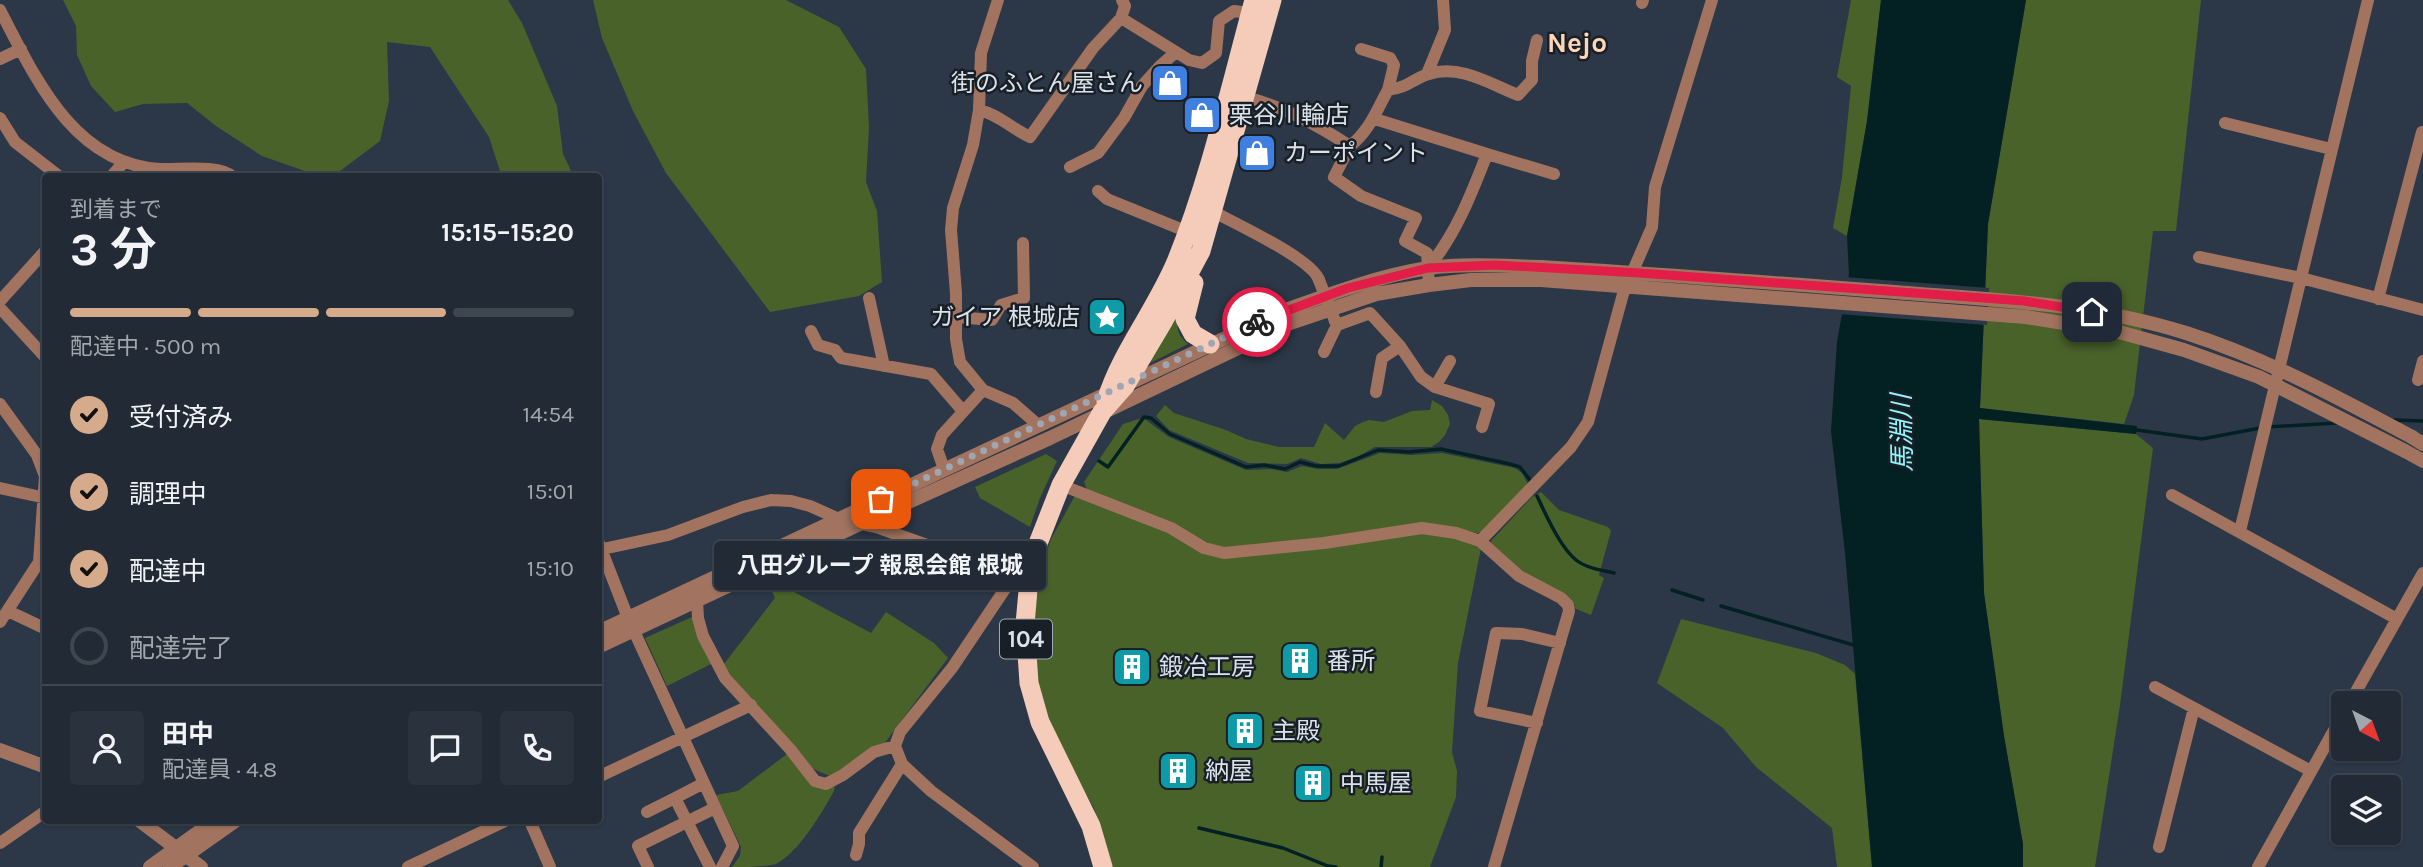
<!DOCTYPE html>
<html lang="ja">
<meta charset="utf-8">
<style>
body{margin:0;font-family:Karla,"Noto Sans JP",sans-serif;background:#29323d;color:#f1f3f6;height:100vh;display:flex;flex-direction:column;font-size:26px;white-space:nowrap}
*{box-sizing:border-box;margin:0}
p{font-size:23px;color:#a2a7ad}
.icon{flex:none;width:38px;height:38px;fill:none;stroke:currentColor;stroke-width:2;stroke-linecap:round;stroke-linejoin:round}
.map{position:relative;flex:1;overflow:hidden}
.details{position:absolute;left:42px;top:173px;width:560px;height:651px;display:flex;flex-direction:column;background:#212a35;border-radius:7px;box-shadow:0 2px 5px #0004,0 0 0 2px #3e4650}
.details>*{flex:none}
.needle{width:46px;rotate:139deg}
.fabs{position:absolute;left:2331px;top:691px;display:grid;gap:14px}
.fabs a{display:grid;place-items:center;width:70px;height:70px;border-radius:7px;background:#212a35;box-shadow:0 2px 5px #0004,0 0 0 2px #3e4650;font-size:35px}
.pin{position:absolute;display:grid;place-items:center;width:60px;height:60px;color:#fff;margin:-30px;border-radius:14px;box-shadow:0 4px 10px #0006}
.courier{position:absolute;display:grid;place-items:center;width:70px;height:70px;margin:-35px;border:5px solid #e11d48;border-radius:50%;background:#fff;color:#222;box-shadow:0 2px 9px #0007}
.bubble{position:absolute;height:49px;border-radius:7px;background:#212a35;box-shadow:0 2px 5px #0004,0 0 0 2px #3e4650;font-size:23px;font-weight:700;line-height:49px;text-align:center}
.summary em{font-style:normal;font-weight:700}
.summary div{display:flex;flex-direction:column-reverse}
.summary{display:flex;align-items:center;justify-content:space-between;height:119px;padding:0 28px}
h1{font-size:46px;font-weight:700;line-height:52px}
.bar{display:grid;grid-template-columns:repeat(4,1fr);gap:10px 7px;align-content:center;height:84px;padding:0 28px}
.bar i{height:9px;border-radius:5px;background:#3e4650}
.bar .active{background:#d6ab8b}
.bar p{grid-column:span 4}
.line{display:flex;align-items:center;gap:18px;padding:0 28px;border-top:2px solid #3e4650}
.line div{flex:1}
.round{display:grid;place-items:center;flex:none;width:74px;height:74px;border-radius:7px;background:#29323d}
ol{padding:0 28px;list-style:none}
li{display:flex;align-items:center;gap:21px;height:77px}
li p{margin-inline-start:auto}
li .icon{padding:7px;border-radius:50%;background:#d6ab8b;color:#111;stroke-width:4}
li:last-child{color:#a2a7ad}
li i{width:38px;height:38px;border:4px solid #3e4650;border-radius:50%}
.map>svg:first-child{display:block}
</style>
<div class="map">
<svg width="2423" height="867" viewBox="0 0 2423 867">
<rect width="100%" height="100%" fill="#2c3847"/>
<!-- green -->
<path fill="#49622a" d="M 63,0 L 508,0 L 522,23 L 557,106 L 563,154 L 574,177 L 502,177 L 489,137 L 430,47 L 387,42 L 389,101 L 380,141 L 332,177 L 322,177 L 262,156 L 216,126 L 187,103 L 143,104 L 115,112 L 91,86 L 77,55 L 76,26 Z
M 593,0 L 786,0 L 839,27 L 866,69 L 869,127 L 866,182 L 877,211 L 882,282 L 859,296 L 770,312 L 666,173 L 633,111 L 602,38 Z
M 1851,0 L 1881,0 L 1867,121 L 1847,236 L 1833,228 L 1842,177 L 1851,86 L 1837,77 Z
M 2026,0 L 2201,0 L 2176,231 L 2153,231 L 2134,395 L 2124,424 L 1980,408 L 1988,224 Z
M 1175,316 L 1178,318 C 1176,330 1179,336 1188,344 L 1150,363 L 1149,360 Z
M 1432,400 L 1442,406 L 1448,415 L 1450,424 L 1445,435 L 1439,442 L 1431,447 L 1375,447 L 1359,456 L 1340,463 L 1321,464 L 1301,458 L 1287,464 L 1248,463 L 1169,430 L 1156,416 L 1165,405 L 1174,413 L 1226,430 L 1246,439 L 1279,447 L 1314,447 L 1325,423 L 1344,440 L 1355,426 L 1363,422 L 1369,420 L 1384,422 L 1412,411 L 1430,410 Z
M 1139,419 L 1146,420 L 1169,437 L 1246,470 L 1271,469 L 1287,472 L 1302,466 L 1318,469 L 1337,469 L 1380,453 L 1411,455 L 1442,453 L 1515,468 L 1522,473 L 1528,484 L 1483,532 L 1477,533 L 1433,526 L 1236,549 L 1210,546 L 1087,490 L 1084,482 L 1123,424 Z
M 1979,419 L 2136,434 L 2153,448 L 2120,705 L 2095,867 L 2023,867 L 2023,844 L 2004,736 L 1984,593 Z
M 1046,454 L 1057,461 L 1040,498 L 1030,527 L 980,498 L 975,487 Z
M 1541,492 L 1559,510 L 1608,527 L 1611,531 L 1599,575 L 1604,578 L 1591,615 L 1574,608 L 1575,605 L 1564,595 L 1520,573 L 1491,547 L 1491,541 L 1532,497 Z
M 1076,494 L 1169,530 L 1207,552 L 1422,532 L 1450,536 L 1481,548 L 1458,663 L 1452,752 L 1457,771 L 1456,797 L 1430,867 L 1110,867 L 1094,808 L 1057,745 L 1038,690 L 1032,626 L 1044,559 L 1051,539 Z
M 777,583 L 871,633 L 886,612 L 934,643 L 948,658 L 884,744 L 830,776 L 811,768 L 730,675 L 724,664 L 775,598 L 771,589 Z
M 692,617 L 713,663 L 667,686 L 645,638 Z
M 1681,619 L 1816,653 L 1845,665 L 1855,674 L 1872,867 L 1837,867 L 1832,828 L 1756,767 L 1723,728 L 1657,683 Z
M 787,754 L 811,783 L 835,785 L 834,791 C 821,814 800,851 776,864 C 765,867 745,867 732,867 L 740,856 L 741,847 L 716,795 L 738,791 Z"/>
<!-- water -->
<path fill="#032123" d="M 1881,0 L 2026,0 L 1988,224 L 1980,408 L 2137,426 L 2136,434 L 1979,419 L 1984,593 L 2004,736 L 2023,844 L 2023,867 L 1872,867 L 1845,553 L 1831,431 L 1837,342 L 1849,274 L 1847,236 L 1867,121 Z"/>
<!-- pier -->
<path fill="#2c3847" d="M 1844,277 L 1989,288 L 1987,325 L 1838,314 Z"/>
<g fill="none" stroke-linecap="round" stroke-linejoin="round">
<!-- stream -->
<path stroke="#032123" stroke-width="3.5" d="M 2394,420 L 2423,421
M 2268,427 L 2337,423
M 2137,430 L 2202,439 L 2260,428
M 1099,461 L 1108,467 L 1144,417 L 1151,418 L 1170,434 L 1246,467 L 1264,465 L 1285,469 L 1300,462 L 1316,466 L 1339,466 L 1378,450 L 1409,452 L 1441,449 L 1510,464 L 1520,467 L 1530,480
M 1537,496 C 1546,515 1560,547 1576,560 C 1586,568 1601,570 1614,573
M 1672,590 L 1703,600
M 1721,606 L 1857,646
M 1199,828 L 1283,848 L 1328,866 L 1336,867
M 1381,867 L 1382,857"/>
<!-- minor -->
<path stroke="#a2745f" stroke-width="12" d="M 998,0 L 981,53 L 979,110 L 973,145 L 953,208 L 951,230 L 956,293 L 956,339 L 960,362 L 983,390 L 1013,403 L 1037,424
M 1642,3 L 1643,0
M 0,10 C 35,77 73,164 160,169 C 178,170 220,164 233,177
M 1121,18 L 1189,60 L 1202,63 L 1216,53 L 1219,21 L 1234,11 L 1257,14
M 1361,49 L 1390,58 L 1394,65 L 1388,90
M 0,59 L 21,49
M 1427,74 L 1445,30 L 1443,0
M 1246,97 C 1286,108 1314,123 1350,146 L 1334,177 L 1361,196 L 1416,218 L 1405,241 L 1427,253 L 1429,285
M 979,110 C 998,114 1012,129 1030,137 L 1093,48 L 1121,18 L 1125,6 L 1122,0
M 0,118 L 15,142 L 60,177
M 1375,119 L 1487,154 C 1471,195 1456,234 1428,268
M 2225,123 L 2331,149
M 1350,146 C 1370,130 1376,111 1388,90 C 1410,87 1412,79 1429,74 C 1460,64 1490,84 1518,95 L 1532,80 L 1532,61 L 1537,40
M 1487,154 L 1554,174
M 1070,167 L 1098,153 L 1124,118 L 1142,86 L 1160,66 L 1176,52
M 111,177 L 123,163
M 1098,191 L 1107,199 L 1188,232
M 1214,212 C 1236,224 1312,259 1319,280
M 2199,257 L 2301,278 L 2423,310
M 869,298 L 884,366
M 2378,299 L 2422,132
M 0,301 L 46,250
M 0,308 L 46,358
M 957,317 L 992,320 L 1001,305 L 1024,298 L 1023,243
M 1335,321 L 1337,325 L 1370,313 L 1400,346 L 1421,377 L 1435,387 L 1489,404 L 1482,427
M 811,331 L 818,345 L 835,350 L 841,358 L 931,374 L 962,410
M 1324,352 L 1337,325
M 2418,380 L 2423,361
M 1435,387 L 1450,361
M 1376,392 L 1382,358 L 1400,346
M 0,404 L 37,455 L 45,476 L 39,562 L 0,622
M 944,469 L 937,449 L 942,435 L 983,390
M 1061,485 L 1171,528 L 1204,548 L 1224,553 L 1324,543 L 1422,528 L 1456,533 L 1480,541 L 1519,576 L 1561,598 L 1568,605 L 1569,611 L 1494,867
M 0,488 L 46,498
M 2172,495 L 2397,619
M 2240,531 L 2368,0
M 598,541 L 628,618 L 733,846 L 722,867
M 1480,541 L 1571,447 L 1588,422 L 1623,294 L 1652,227 L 1655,187 L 1712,0
M 598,550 L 668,535 L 743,507 L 771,500 L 791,501 L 810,506 L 839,519 L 879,528 L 958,556 L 1009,583 L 1029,580
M 1009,583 L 952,668 L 900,732 L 895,746 L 902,764 L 931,791 L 1033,867
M 697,601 L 698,618 L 703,636 L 725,678 L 790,749 L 815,781 L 826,784 L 843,775 L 874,752 L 895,746
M 8,611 L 46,629
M 2155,687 L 2311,771
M 2349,704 L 2423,573
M 1537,723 L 1480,711 L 1496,633 L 1522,634 L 1560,643
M 598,777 L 751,705
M 704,783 L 675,798 L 710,867
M 647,812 L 675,798
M 530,821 L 550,867
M 0,843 L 46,811
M 2159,847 L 2194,708
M 856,855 L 859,844 L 859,833 L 902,764
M 408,867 L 505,821
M 648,867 L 638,846 L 715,808
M 2258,867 L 2343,714"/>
<!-- tertiary -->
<path stroke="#a2745f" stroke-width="14" d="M 2412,437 L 2423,444
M 2405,451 L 2423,461
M 598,632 L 1283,311 C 1330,294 1378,276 1428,268 C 1465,263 1504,266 1541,267
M 598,647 L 862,523 L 1050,438 L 1290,323 L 1376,294 L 1429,285 L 1471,280 L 1541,280
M 0,750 L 46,767
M 140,821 L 201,867
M 150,867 L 214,821
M 170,867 L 235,821"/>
<!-- trunk -->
<path stroke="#f5ccba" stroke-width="19" d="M 1194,283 L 1185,319 L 1193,334 L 1210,344
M 1106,401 C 1121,352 1156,310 1176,262 C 1210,178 1230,88 1254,0
M 1103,867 L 1091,826 L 1040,722 L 1029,683 L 1025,624 L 1029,580 L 1039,541 L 1061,485 L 1102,412 L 1125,386 L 1163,322 L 1201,251 L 1272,0"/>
<!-- minor-bridge -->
<path stroke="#a2745f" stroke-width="12" d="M 1319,280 L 1335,321"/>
<!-- tertiary-bridge -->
<path stroke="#a2745f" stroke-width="14" d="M 1541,267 C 1659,274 1776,283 1894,292 C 1992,300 2092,303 2186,333 C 2265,358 2339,398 2412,437
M 1541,280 L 2026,317 L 2119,332 L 2184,350 L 2259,377 L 2405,451"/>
</g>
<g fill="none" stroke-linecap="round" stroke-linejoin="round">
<!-- done -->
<path stroke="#9da6b2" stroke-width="7" stroke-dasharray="0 12.6" d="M 881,499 L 1257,322"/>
<!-- route -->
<path stroke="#e11d48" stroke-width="9" d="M 1257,322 L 1348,288 L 1428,268 L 1495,265 L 1640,273 L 2024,301 L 2092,312"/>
</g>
<!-- icons -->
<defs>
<g id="shop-square" transform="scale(2.0125)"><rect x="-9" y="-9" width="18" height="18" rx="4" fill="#3f7fe0" stroke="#191f26"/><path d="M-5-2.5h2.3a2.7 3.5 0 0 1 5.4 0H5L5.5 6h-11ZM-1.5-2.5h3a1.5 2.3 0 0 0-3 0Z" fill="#fff"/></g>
<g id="sight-square" transform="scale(2.0125)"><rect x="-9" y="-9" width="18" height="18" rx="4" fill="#0f9aa8" stroke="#191f26"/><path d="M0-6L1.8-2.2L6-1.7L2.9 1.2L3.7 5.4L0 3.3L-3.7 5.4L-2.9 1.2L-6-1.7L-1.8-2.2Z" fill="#fff"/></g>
<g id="building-square" transform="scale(2.0125)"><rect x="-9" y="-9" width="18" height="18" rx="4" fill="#0f9aa8" stroke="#191f26"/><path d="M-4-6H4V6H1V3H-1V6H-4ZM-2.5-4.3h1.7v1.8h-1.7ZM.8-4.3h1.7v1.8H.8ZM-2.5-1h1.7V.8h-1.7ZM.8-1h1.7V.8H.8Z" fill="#fff"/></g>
</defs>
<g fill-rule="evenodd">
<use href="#shop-square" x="1170" y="83"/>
<use href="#shop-square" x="1202" y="115"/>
<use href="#shop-square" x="1257" y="153"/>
<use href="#sight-square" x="1107" y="317"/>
<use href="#building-square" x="1300" y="661"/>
<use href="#building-square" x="1132" y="667"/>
<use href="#building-square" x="1245" y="731"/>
<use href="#building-square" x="1178" y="771"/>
<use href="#building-square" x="1313" y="783"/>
</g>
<g text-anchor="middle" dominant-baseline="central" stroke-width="5" stroke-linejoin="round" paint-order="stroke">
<!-- shield labels -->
<rect fill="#191f26" stroke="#a0a8b0" stroke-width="2" x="1000" y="619.5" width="52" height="39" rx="5"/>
<g font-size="23" font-weight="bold" fill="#dae2eb">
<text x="1026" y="639">104</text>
</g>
<!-- poi labels -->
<g font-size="24" fill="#dae2eb" stroke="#191f26" text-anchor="start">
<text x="1143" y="83" text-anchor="end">街のふとん屋さん</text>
<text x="1229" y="115">栗谷川輪店</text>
<text x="1284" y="153">カーポイント</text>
<text x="1080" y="317" text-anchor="end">ガイア 根城店</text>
<text x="1327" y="661">番所</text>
<text x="1159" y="667">鍛冶工房</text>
<text x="1272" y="731">主殿</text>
<text x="1205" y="771">納屋</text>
<text x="1340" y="783">中馬屋</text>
</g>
<!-- water labels -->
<g font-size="26" font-style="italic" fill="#91f6fc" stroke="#191f26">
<text transform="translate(1902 433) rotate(-91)">馬淵川</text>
</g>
<!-- quarter labels -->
<g font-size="28" font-weight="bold" fill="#fcd6b6" stroke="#191f26">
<text x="1577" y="42">Nejo</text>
</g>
</g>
</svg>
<div class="fabs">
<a><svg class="needle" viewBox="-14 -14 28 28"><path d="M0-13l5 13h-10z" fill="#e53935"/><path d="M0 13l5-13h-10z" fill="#a2a7ad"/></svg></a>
<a><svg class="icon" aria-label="layers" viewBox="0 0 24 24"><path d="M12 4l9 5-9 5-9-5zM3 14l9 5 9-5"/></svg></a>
</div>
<div class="pin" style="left:881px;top:499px;background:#ea580c"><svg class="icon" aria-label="bag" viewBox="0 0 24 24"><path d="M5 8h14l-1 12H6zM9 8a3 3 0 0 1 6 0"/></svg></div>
<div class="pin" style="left:2092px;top:312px;background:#1f2937"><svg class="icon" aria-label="home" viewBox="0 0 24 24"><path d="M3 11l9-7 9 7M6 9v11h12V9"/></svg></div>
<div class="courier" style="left:1257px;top:322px"><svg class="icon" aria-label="bike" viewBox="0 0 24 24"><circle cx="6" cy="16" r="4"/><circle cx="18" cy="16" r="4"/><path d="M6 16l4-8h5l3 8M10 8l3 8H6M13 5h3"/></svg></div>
<div class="bubble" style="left:714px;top:541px;width:332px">八田グループ 報恩会館 根城</div>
<section class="details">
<div class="summary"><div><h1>3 分</h1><p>到着まで</p></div><em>15:15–15:20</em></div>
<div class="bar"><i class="active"></i><i class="active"></i><i class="active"></i><i></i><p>配達中 · 500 m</p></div>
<ol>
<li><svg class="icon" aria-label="check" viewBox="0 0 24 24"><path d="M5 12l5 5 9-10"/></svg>受付済み<p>14:54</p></li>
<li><svg class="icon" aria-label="check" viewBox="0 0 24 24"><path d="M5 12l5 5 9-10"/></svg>調理中<p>15:01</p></li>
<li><svg class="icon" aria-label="check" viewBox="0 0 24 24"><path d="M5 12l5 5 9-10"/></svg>配達中<p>15:10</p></li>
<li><i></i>配達完了</li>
</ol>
<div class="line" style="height:126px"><a class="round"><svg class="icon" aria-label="person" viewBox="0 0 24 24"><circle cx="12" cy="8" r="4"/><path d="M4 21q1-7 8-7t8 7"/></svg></a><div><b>田中</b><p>配達員 · 4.8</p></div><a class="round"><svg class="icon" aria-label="chat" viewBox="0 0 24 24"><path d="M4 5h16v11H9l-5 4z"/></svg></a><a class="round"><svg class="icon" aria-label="phone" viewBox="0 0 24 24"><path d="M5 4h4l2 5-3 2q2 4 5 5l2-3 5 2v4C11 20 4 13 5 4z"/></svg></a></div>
</section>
</div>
